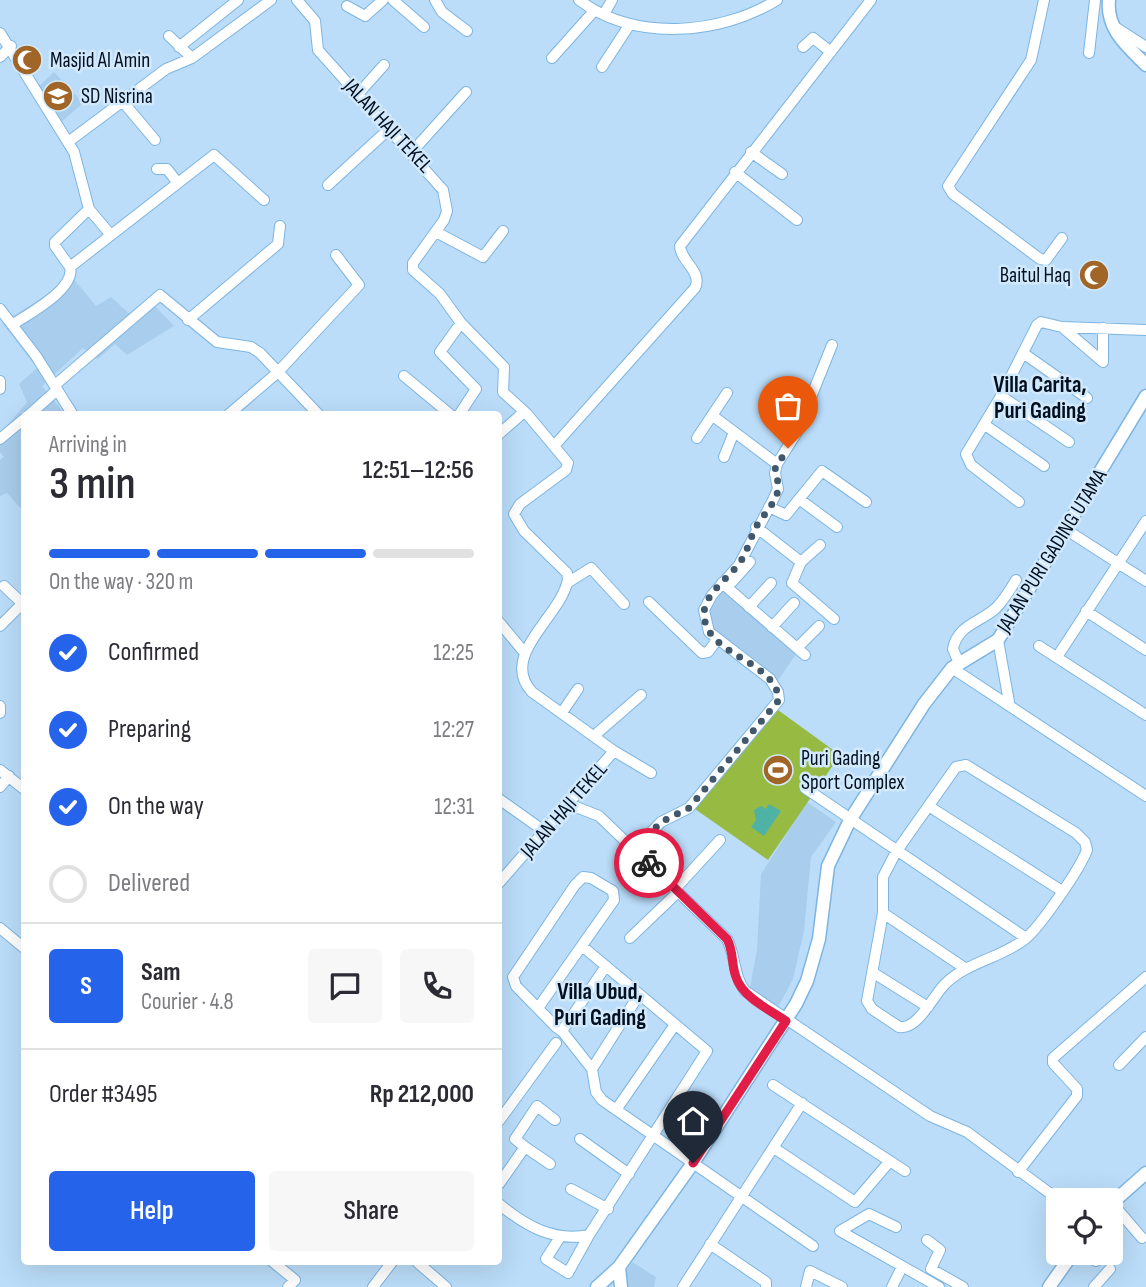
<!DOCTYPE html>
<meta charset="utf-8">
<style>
body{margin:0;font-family:"Sofia Sans Condensed",sans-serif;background:#f7f7f7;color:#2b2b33;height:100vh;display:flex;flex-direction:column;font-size:26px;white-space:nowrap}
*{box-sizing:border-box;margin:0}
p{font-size:23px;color:#7c7c81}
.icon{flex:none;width:38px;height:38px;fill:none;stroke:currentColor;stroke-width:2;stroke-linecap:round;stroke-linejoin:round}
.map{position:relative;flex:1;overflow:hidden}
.panel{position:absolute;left:21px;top:411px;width:481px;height:854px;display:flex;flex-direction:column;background:#fff;border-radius:7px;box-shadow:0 7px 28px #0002}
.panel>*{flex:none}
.tools{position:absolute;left:1046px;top:1188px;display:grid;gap:14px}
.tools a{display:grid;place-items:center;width:77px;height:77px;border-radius:7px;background:#fff;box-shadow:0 7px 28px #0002;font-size:35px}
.pin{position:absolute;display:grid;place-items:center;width:60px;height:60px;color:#fff;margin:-72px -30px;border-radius:50% 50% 50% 0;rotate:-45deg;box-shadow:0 0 7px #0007}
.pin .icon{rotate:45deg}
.courier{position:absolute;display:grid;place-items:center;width:70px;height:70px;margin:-35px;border:5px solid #e11d48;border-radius:50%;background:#fff;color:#222;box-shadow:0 2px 9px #0007}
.summary em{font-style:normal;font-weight:600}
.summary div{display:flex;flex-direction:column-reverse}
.summary{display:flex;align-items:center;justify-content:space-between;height:119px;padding:0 28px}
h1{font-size:46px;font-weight:600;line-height:52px}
.bar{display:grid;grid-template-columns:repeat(4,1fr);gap:10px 7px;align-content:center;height:84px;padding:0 28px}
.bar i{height:9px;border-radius:5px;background:#e1e1e2}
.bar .active{background:#2563eb}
.bar p{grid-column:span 4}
.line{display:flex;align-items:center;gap:18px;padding:0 28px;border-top:2px solid #e1e1e2}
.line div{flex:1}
.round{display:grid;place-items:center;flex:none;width:74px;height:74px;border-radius:7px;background:#f7f7f7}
ol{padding:0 28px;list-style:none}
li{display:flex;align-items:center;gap:21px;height:77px}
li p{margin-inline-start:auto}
li .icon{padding:7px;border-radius:50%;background:#2563eb;color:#fff;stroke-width:4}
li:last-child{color:#7c7c81}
li i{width:38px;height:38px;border:4px solid #e1e1e2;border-radius:50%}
.cta{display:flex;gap:14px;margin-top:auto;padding:14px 28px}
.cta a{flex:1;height:80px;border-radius:7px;background:#2563eb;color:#fff;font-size:28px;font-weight:600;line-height:80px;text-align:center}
.cta a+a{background:#f7f7f7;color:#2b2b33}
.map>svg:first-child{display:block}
</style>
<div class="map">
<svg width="1146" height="1287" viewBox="0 0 1146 1287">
<rect width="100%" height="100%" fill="#bbddf9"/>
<!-- built -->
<path fill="#a9cdec" d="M 54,72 L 83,103 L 59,124 L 36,89 Z
M 73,278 L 96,306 L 111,297 L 133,317 L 151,302 L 174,326 L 127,355 L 115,344 L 98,359 L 83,348 L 42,386 L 66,415 L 24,415 L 24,512 L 7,493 L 0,496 L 0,460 L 4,457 L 0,452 L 0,434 L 27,402 L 19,384 L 37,368 L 2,323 Z
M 723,588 L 798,651 L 777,682 L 712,633 L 709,613 Z
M 807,802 L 836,822 L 811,857 L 804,931 L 793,979 L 776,1011 L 749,992 L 757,950 L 761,874 Z
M 632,1262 L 656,1277 L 654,1287 L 616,1287 Z"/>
<!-- green -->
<path fill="#97ba43" d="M 778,710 L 840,755 L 768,860 L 695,809 Z"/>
<!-- water -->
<path fill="#4eb2a5" d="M 769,804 L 781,811 L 764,836 L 751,827 L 756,820 L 754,810 L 761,806 L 766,809 Z"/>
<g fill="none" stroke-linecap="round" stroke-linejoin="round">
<!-- minor casing -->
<g stroke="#7db5e2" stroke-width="12">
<path id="minor" d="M 297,0 L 315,21 L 318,50 L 443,190 L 447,211 L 444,220 L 413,263 L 413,270 L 440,294 L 461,323 L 504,367 L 503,392 L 527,414 L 568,463 L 566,470 L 520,504 L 514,514 L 524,531 L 567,573 L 568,579 C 562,616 498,655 532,692 L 614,751 L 499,883
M 393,0 L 424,27
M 435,0 L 442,12 L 467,31
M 579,0 C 635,42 720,35 777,0
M 1044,0 L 1031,60 L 948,186 L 953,194 L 1040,259 L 1046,260 L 1062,238
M 347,6 L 365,16 L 383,0
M 604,14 L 612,0
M 1115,27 L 1146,47
M 0,33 L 74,152 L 89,209 L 110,234
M 169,36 L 192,58 L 271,0
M 179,47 L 238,0
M 803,47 L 813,38 L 831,52
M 1089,53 L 1095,0
M 0,57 L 11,46
M 552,58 L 594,11
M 602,67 L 630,24
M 358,94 L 384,65
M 123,102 L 155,140
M 68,142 L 166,69 L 192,58
M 751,152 L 782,174
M 411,153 L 466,92
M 157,169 L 167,169 L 177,182
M 735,172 L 797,220
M 328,185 L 389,129
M 436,232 L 483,257 L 503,231
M 70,267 L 55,246 L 55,242 L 89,209
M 0,309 L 36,356 L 73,415
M 188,320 L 278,244 L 280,226
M 12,325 C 28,314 76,289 70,267 L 214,155 L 264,200
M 1062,327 L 1103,362 L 1103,328
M 1023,353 L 1087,398
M 404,376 L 451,415
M 0,381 L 0,389
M 55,385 L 160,295 L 217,342 L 251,347 L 260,353 L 319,415
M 1001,396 L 1069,442
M 29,415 L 57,390
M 228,415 L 277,373 L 359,285 L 336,255
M 459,415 L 476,389 L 440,352 L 461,323
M 713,416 L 777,464
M 985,425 L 1044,466
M 499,434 L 524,412
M 697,438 L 727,393
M 0,439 L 24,419
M 554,446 L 695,288 C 703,272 681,262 680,246 L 871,0
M 724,457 L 734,432
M 799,499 L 837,527
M 1019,502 L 971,465 L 966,454 L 1001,396 L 1037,325 L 1041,322 L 1062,327 L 1146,330
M 769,507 L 786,515 L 822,471 L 866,502
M 756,527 L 801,562 L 820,545
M 1065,529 L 1146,581
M 801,562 L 792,583 L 834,619
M 732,582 L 750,562
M 567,583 L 591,568 L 624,604
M 722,583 L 805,655
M 4,586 L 23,604
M 649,602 L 702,653 L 708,652 L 717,640
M 749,607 L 771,583
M 1086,611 L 1146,650
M 499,622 L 524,652
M 0,626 L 24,602
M 772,627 L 794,603
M 998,640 L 1009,702
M 1039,646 L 1146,715
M 797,648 L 819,626
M 1057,657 L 1146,521
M 959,663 L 953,649 C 957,625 981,622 996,608 C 1004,600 1010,590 1016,580
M 952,668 L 1146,796
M 0,706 L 0,713
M 563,711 L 578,689
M 595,735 L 641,695
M 614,751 L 651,773
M 966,765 L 1076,833 L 1085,842 L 1087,850 C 1080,869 1040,927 1025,939 C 1001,958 967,962 945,984 C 933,996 918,1030 899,1027 L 872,1009 L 867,1001 L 883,913 L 883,877 L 896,852 L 956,767 Z
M 0,770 L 24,789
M 0,787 L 9,776
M 805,788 L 1026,938
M 499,799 L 544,831
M 566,803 L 599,816 L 727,939 C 736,957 733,975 745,991 L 930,1116 L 967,1132 L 1059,1200
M 930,807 L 1062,891
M 635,849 L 661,822 L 689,808 L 779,700 L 778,692 L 770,679 L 709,632 L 704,610 L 712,595 L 739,565 L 772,502 L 778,489 L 775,473 L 777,464 L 797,432 L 832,345
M 675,889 L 720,840
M 883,913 L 966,969
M 0,928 L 24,948
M 630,938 L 678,892
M 606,966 L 562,1031 L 592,1069 L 596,1092 L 602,1100 L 813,1246
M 872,972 L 928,1007
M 538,1008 L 614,900 L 613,891 L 591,878 L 583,877 L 575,885 L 513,977 L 516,986 L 556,1027 L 562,1031
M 1119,1065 L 1146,1037
M 592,1069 L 638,996
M 773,1085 L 905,1171
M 616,1110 L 674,1026
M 499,1121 L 556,1043
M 580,1139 L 629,1174
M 525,1147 L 550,1164
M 774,1148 L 855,1202 L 890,1161
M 1018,1172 L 1077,1096 L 1077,1089 L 1053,1063 L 1053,1058 L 1146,977
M 499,1184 L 525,1147 L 515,1139 L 537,1106 L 555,1120
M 571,1189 L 608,1209
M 1112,1203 L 1142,1238
M 499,1204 C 526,1226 553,1242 589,1235
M 896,1227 L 869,1214 L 840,1231 L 939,1287
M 560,1237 L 546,1259 L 568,1273 L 589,1235 L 707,1051 L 582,946
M 927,1240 L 940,1250 L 931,1269 L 963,1287
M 710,1244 L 766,1282 L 766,1287
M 1087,1253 L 1096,1261
M 273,1262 L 295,1280 L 288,1287
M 417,1262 L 446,1287
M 373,1287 L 392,1262
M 683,1287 L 802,1103
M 806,1287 L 810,1271 L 842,1287
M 892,1287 L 902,1267
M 1094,1287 L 1110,1269"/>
</g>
<!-- tertiary casing -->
<g stroke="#7db5e2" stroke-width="15">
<path id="tertiary" d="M 1109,0 C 1106,29 1127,46 1146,65
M 1111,1204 L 1146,1173
M 619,1267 L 621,1287
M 597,1287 L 619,1267 L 693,1163 L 796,1004 L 807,981 L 819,939 L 828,866 L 850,820 L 924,704 L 952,668 L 998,640 L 1146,396
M 1049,1287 L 1073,1253"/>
</g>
<!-- minor -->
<use href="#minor" stroke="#fff" stroke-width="10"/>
<!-- tertiary -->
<use href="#tertiary" stroke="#fff" stroke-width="12"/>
</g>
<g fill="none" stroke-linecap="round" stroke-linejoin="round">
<!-- done -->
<path stroke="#41586c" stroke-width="7" stroke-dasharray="0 12.6" d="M 649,863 L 635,849 L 661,822 L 689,808 L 779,700 C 775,659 705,656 704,614 C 704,595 726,580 737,566 C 747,555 749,540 756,527 C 763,515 775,504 778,490 C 780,483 775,476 775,469 L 788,448"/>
<!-- route -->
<path stroke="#e11d48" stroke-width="9" d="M 649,863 L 727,939 C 734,952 731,964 736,977 C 742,997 770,1010 786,1021 L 693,1163"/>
</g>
<!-- icons -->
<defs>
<g id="mosque-disc" transform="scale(1.575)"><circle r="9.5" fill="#a16627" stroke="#d2e9fc"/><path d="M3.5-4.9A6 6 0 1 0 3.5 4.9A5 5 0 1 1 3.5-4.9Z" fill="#fff"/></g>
<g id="school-disc" transform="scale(1.575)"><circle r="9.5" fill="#a16627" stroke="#d2e9fc"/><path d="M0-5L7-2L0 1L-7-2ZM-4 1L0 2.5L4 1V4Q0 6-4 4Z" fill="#fff"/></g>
<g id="stadium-disc" transform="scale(1.575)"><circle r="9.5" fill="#a16627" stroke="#d2e9fc"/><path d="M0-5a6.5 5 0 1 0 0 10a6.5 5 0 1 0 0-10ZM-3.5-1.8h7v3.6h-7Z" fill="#fff"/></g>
</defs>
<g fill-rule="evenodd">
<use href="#mosque-disc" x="27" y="60"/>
<use href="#school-disc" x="58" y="96"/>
<use href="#mosque-disc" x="1094" y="275"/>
<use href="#stadium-disc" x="778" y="770"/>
</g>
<g text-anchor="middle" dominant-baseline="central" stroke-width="5" stroke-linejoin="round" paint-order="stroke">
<!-- poi labels -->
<g font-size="21" fill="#001020" stroke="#d2e9fc" text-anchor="start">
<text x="50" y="60">Masjid Al Amin</text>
<text x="81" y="96">SD Nisrina</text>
<text x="1071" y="275" text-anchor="end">Baitul Haq</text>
<text x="801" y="758">Puri Gading<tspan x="801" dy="24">Sport Complex</tspan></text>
</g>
<!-- street labels -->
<g font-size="21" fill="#001020" stroke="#d2e9fc">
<text transform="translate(388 126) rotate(47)">JALAN HAJI TEKEL</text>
<text transform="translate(1052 551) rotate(-58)">JALAN PURI GADING UTAMA</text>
<text transform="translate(564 810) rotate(-49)">JALAN HAJI TEKEL</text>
</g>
<!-- neighbourhood labels -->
<g font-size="23" font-weight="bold" fill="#001020" stroke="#d2e9fc">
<text x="1040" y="385">Villa Carita,<tspan x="1040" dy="26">Puri Gading</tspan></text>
<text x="600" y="992">Villa Ubud,<tspan x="600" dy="26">Puri Gading</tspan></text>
</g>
</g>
</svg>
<div class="tools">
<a><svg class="icon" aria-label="locate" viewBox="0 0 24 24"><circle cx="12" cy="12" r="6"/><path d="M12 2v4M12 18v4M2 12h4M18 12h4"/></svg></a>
</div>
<div class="pin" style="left:788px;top:448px;background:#ea580c"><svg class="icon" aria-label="bag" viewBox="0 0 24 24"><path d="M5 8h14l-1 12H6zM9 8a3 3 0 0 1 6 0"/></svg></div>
<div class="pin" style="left:693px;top:1163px;background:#1f2937"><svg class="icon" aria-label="home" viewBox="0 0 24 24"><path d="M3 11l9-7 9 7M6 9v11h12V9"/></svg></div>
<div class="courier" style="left:649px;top:863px"><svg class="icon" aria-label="bike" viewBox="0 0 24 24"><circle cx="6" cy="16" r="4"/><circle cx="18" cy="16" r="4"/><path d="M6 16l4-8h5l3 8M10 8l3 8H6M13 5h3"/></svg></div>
<section class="panel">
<div class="summary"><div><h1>3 min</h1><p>Arriving in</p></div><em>12:51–12:56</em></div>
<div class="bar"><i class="active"></i><i class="active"></i><i class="active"></i><i></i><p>On the way · 320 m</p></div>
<ol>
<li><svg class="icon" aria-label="check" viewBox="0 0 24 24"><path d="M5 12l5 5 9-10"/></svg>Confirmed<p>12:25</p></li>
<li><svg class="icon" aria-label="check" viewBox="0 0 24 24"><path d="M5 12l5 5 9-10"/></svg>Preparing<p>12:27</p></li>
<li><svg class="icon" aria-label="check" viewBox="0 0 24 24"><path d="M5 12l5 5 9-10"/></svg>On the way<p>12:31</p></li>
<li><i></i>Delivered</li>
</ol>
<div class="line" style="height:126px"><b class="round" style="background:#2563eb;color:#fff">S</b><div><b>Sam</b><p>Courier · 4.8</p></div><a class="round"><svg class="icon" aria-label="chat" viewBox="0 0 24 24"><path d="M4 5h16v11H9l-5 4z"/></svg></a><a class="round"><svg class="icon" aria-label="phone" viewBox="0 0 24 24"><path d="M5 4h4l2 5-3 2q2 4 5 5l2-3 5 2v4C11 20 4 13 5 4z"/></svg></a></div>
<div class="line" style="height:91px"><div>Order #3495</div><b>Rp 212,000</b></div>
<div class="cta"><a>Help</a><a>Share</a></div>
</section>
</div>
